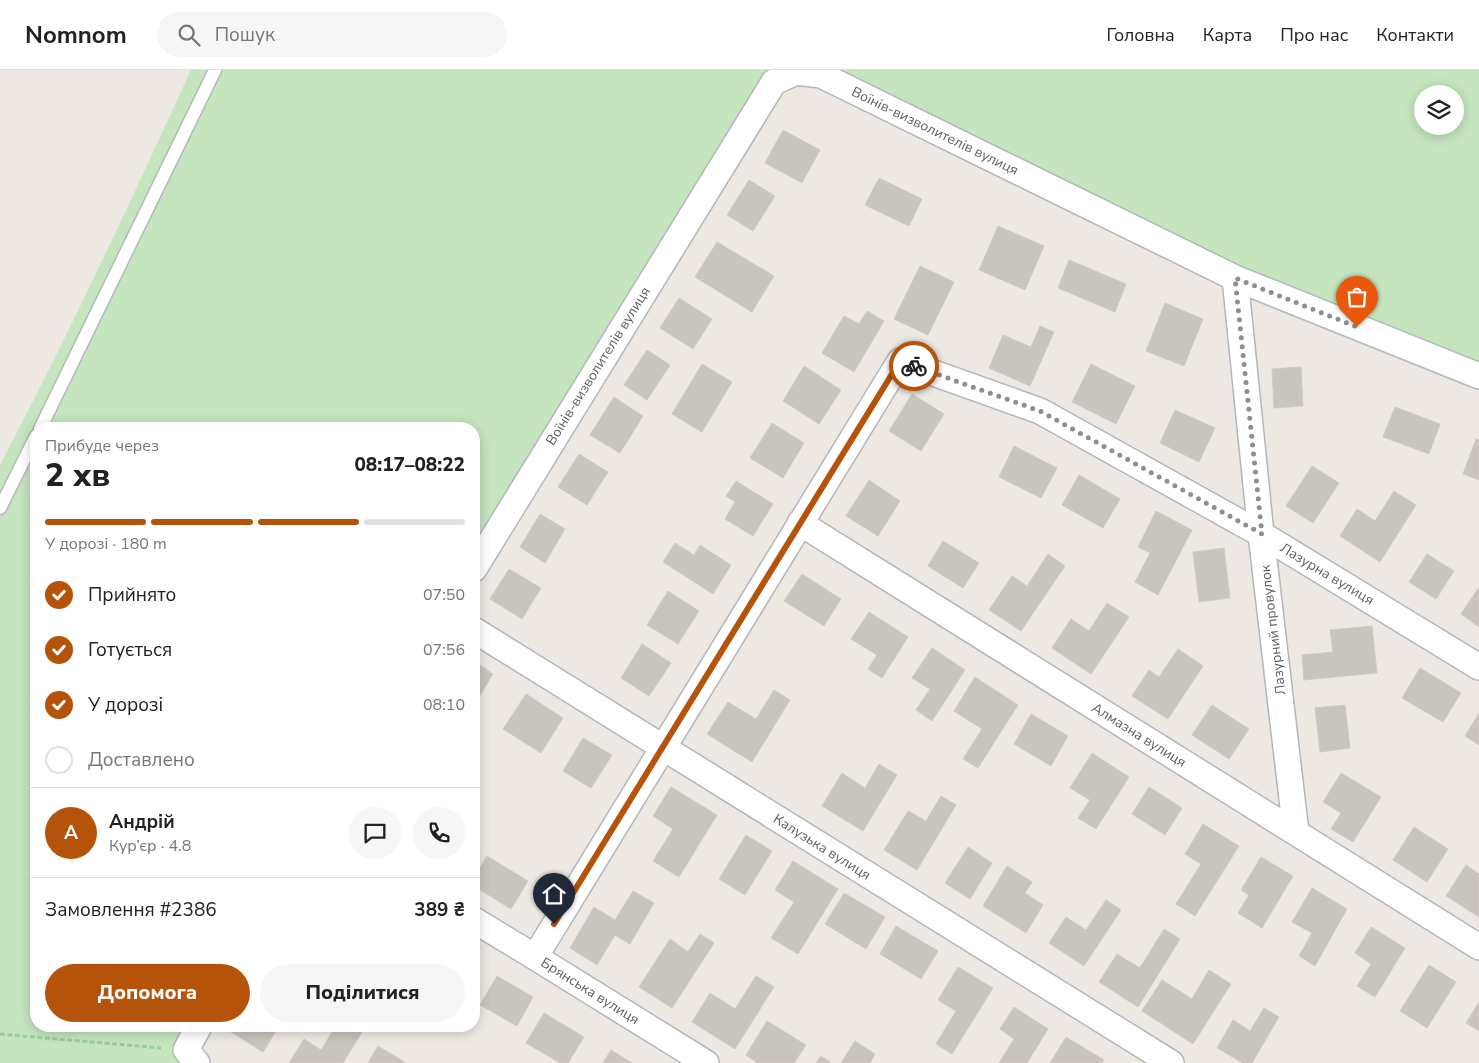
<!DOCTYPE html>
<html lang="uk">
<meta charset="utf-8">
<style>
body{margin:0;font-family:"Nunito Sans",sans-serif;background:#f6f6f6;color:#222;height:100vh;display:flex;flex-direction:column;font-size:19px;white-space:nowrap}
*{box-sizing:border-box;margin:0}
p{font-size:16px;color:#767676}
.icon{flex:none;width:28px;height:28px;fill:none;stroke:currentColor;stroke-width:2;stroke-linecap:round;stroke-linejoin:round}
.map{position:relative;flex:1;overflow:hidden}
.panel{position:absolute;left:30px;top:352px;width:450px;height:610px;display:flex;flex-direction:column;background:#fff;border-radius:20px;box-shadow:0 2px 12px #0003}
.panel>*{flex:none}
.buttons{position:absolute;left:1414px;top:15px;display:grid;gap:10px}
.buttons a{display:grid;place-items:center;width:50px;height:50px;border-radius:50%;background:#fff;box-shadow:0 2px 12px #0003;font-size:25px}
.pin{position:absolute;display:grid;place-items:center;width:42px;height:42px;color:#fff;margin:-51px -21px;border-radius:50% 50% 50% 0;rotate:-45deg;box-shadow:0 0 5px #0007}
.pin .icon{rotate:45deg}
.courier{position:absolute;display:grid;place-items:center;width:50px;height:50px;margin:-25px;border:4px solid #b45309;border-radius:50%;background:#fff;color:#222;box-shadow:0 1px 6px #0007}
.summary em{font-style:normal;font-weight:800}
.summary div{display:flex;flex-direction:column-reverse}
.summary{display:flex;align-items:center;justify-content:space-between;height:85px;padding:0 15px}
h1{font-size:32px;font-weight:800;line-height:38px}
.bar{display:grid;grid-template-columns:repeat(4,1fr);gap:8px 5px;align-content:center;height:60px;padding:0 15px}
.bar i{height:6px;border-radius:4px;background:#e0e0e0}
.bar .current{background:#b45309}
.bar p{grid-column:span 4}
.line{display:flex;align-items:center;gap:12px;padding:0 15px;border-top:1px solid #e0e0e0}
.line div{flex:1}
.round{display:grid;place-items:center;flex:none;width:52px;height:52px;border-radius:26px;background:#f6f6f6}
ol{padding:0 15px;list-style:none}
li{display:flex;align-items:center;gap:15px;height:55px}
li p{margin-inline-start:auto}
li .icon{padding:5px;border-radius:50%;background:#b45309;color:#fff;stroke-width:4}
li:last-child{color:#767676}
li i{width:28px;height:28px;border:2px solid #e0e0e0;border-radius:50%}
.primary-button{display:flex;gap:10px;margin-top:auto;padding:10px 15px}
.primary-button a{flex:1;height:58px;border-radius:30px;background:#b45309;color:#fff;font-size:20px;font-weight:800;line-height:58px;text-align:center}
.primary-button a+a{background:#f6f6f6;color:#222}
header{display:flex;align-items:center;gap:30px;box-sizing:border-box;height:70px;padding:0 25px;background:#fff;border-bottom:1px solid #e0e0e0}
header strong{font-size:24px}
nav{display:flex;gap:28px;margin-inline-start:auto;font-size:18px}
.search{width:350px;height:45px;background:#f6f6f6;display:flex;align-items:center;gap:12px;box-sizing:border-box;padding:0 18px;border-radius:28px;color:#767676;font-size:19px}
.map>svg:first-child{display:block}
</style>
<header>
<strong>Nomnom</strong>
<div class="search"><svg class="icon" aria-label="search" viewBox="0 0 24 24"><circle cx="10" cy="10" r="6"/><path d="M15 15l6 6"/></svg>Пошук</div>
<nav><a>Головна</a><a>Карта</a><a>Про нас</a><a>Контакти</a></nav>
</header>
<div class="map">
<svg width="1479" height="993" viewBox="0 0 1479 993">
<rect width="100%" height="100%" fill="#ede9e2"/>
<!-- green -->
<path fill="#c4e5be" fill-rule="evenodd" d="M 191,0 L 1479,0 L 1479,306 L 821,5 L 774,12 L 474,499 L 474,359 L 36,359 L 36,956 L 199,956 L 185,993 L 0,993 L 0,395 C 68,266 130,133 191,0 ZM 1422,24 L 1455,24 L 1455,56 L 1422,56 Z"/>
<!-- building -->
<path fill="#c8c4be" stroke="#d2cac0" d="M 783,60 L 820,80 L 802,113 L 765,93 Z
M 879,108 L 922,129 L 909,156 L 865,135 Z
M 749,110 L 775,126 L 753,161 L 727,145 Z
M 998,156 L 1044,176 L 1025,220 L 979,200 Z
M 717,172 L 774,206 L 752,242 L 695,207 Z
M 1069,190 L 1126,214 L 1115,242 L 1058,218 Z
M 920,196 L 954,212 L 928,265 L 894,249 Z
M 679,228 L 712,249 L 693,279 L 660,258 Z
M 1165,233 L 1203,249 L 1184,296 L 1146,281 Z
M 867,241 L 884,251 L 854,302 L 822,283 L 844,246 L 859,254 Z
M 1040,256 L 1054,262 L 1030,316 L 989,298 L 1003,265 L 1031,277 Z
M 647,280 L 670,295 L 647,330 L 624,315 Z
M 702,294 L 732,312 L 702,362 L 672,344 Z
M 1091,294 L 1135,316 L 1116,354 L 1072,332 Z
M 804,296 L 841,320 L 819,354 L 783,331 Z
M 1301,297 L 1303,336 L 1274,338 L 1272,299 Z
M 912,324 L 944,344 L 921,381 L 889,361 Z
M 614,327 L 643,346 L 620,383 L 590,365 Z
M 1395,337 L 1440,354 L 1429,384 L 1383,367 Z
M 1175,340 L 1215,358 L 1199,392 L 1160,373 Z
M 772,353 L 804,373 L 783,408 L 750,388 Z
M 1476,369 L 1479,370 L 1479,410 L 1463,404 Z
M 1014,376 L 1057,398 L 1041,428 L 999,407 Z
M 579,384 L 608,402 L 587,435 L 558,417 Z
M 1312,396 L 1339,413 L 1313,453 L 1286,436 Z
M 1079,405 L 1120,429 L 1103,458 L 1062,435 Z
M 869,410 L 900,431 L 878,466 L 846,446 Z
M 736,411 L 773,434 L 753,466 L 725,449 L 735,432 L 726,426 Z
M 1394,421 L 1416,435 L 1380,492 L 1340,466 L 1357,439 L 1375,451 Z
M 1156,441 L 1192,460 L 1158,525 L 1135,512 L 1150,483 L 1138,477 Z
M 540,444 L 565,459 L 545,493 L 520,477 Z
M 943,471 L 979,493 L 963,518 L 928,496 Z
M 675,473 L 694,485 L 700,475 L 731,495 L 713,524 L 663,492 Z
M 1224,478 L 1230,528 L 1199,532 L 1193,482 Z
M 1048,484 L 1065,496 L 1021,561 L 989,540 L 1012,506 L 1027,516 Z
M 1427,484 L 1454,501 L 1436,529 L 1409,512 Z
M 509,499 L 541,518 L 522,549 L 490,529 Z
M 802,504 L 841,529 L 824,556 L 784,531 Z
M 1479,517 L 1479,557 L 1461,544 Z
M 668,521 L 699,541 L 678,574 L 647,555 Z
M 1107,533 L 1129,547 L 1091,604 L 1052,578 L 1071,549 L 1089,561 Z
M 869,542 L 908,567 L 882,608 L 868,599 L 877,585 L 851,569 Z
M 1372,556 L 1377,603 L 1304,610 L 1302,585 L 1333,582 L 1330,560 Z
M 642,574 L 671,593 L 649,626 L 621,608 Z
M 932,578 L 965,600 L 932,651 L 916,640 L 930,619 L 912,608 Z
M 1178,579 L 1203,596 L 1168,649 L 1132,626 L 1149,600 L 1159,607 Z
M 474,591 L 493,604 L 474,635 Z
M 1420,598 L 1461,623 L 1443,652 L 1402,628 Z
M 975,607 L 1018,635 L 978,698 L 963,689 L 982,659 L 954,641 Z
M 774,620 L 790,630 L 752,692 L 707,664 L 728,632 L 756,649 Z
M 526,624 L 563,648 L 541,683 L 503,659 Z
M 1212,635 L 1249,659 L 1229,689 L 1192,665 Z
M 1345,635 L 1350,678 L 1320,682 L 1315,638 Z
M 1479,643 L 1479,675 L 1465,666 Z
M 1031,644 L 1068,666 L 1051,696 L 1014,674 Z
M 583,668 L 612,685 L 591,718 L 563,701 Z
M 1092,683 L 1129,707 L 1096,759 L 1078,748 L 1090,730 L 1070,718 Z
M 879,694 L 897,705 L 863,761 L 822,736 L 842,703 L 865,718 Z
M 1341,703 L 1381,727 L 1353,772 L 1331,759 L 1341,743 L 1323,732 Z
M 671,717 L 717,745 L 679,807 L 653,791 L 673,759 L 653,746 Z
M 1149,717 L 1182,738 L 1165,765 L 1132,744 Z
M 941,726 L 956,735 L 917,800 L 884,780 L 908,741 L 926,751 Z
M 1203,754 L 1239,776 L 1195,846 L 1176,834 L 1201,794 L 1185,784 Z
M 1414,757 L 1448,779 L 1427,812 L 1393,790 Z
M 746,765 L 772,781 L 745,825 L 719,809 Z
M 968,777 L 992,793 L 970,829 L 945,813 Z
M 487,786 L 528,811 L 511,839 L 474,816 L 474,808 Z
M 1261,787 L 1293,806 L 1262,858 L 1238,843 L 1249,825 L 1241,820 Z
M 793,791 L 838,819 L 798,884 L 771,868 L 794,832 L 775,820 Z
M 1466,795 L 1479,804 L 1479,847 L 1446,826 Z
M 1007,796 L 1032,812 L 1025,823 L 1043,835 L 1026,863 L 983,836 Z
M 1312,818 L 1347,839 L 1315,896 L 1299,886 L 1312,863 L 1292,852 Z
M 633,821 L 654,833 L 630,874 L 615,865 L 597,895 L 570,878 L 594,837 L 615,850 Z
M 844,823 L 885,847 L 866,879 L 825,854 Z
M 1106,830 L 1121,840 L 1084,896 L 1049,873 L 1066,847 L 1086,860 Z
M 896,856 L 938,881 L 921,909 L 880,884 Z
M 1371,857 L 1405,878 L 1375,927 L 1357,916 L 1371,894 L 1355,883 Z
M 1164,859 L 1180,869 L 1138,937 L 1099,912 L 1117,884 L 1140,898 Z
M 700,864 L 714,873 L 672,938 L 639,917 L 670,869 L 688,882 Z
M 1429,895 L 1456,912 L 1427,958 L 1400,941 Z
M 958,897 L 993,918 L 952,984 L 936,974 L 956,941 L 938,930 Z
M 1209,900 L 1231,914 L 1193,974 L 1142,941 L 1162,910 L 1192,929 Z
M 497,906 L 533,927 L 517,956 L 480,935 Z
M 756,906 L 774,917 L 735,979 L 692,952 L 710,923 L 735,939 Z
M 1479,932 L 1479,961 L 1466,953 Z
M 1014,937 L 1048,959 L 1027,993 L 999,993 L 1014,969 L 1000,959 Z
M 1264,938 L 1279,947 L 1252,993 L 1243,993 L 1217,978 L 1233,950 L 1250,961 Z
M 544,943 L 584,967 L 568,993 L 560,993 L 526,973 Z
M 767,951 L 806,975 L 794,993 L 758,993 L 746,985 Z
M 230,956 L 279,956 L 263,982 L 228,960 Z
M 336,956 L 353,956 L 362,962 L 343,993 L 289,993 L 304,969 L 321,980 Z
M 1066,967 L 1104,990 L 1102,993 L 1050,993 Z
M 855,971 L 875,984 L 870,993 L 841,993 Z
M 378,976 L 406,993 L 368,993 Z
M 611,980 L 632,993 L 603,993 Z
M 821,986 L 831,993 L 816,993 Z"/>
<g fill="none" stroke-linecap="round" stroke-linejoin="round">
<!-- service casing -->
<g stroke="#b3b6ba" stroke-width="15">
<path id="service" d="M 40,359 L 215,0
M 0,438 L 36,366"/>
</g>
<!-- minor casing -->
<g stroke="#b3b6ba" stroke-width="28">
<path id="minor" d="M 1235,208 L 1261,464 L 1296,763
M 800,453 L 1479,877
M 474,499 L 774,12 L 796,2 L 821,5 L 1235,208 L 1479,306
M 474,560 L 1171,993
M 474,850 L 535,887 L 706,993
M 535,887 L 900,291 L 1040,341 L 1261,464 L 1479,597
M 197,993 L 186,980 L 199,956"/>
</g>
<!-- path -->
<path stroke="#9acba1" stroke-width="3" stroke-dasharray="5 2.5" stroke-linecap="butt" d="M 0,964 L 161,978"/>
<!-- service -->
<use href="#service" stroke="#fff" stroke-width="12"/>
<!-- minor -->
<use href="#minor" stroke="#fff" stroke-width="25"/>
</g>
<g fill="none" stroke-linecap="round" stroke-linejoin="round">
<!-- done -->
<path stroke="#8d8f8f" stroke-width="5" stroke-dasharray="0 9" d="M 914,296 L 1040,341 L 1262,464 L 1235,208 L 1357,257"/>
<!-- route -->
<path stroke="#b45309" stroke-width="6" d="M 554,854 L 900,291 L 914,296"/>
</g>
<g text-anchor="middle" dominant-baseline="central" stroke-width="5" stroke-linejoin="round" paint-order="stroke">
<!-- street labels -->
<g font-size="14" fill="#5a5f63" stroke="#fff">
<text transform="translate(935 61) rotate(26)">Воїнів-визволителів вулиця</text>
<text transform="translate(598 296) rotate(-58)">Воїнів-визволителів вулиця</text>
<text transform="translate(1327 504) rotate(31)">Лазурна вулиця</text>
<text transform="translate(1273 560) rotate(-97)">Лазурний провулок</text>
<text transform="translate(1139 665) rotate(32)">Алмазна вулиця</text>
<text transform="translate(822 777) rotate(32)">Калузька вулиця</text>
<text transform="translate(590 921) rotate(32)">Брянська вулиця</text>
</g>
</g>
</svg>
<div class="buttons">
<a><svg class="icon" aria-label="layers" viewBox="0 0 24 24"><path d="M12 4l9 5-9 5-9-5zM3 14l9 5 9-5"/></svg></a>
</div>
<div class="pin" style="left:1357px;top:257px;background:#ea580c"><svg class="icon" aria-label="bag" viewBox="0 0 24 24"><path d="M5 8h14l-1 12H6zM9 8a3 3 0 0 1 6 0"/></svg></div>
<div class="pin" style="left:554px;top:854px;background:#1f2937"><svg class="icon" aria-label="home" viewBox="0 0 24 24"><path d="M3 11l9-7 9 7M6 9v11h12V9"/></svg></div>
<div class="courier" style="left:914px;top:296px"><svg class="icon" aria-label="bike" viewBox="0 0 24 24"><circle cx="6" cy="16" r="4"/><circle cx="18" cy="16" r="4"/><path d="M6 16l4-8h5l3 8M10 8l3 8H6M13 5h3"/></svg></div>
<section class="panel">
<div class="summary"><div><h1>2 хв</h1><p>Прибуде через</p></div><em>08:17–08:22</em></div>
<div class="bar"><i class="current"></i><i class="current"></i><i class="current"></i><i></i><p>У дорозі · 180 m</p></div>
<ol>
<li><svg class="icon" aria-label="check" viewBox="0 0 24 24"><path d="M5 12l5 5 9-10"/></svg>Прийнято<p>07:50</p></li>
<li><svg class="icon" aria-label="check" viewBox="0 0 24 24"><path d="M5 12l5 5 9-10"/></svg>Готується<p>07:56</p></li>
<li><svg class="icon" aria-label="check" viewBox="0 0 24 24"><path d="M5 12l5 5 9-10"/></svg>У дорозі<p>08:10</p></li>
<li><i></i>Доставлено</li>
</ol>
<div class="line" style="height:90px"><b class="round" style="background:#b45309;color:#fff">А</b><div><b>Андрій</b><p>Кур’єр · 4.8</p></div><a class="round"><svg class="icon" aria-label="chat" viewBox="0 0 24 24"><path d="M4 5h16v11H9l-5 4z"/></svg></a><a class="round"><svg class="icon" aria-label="phone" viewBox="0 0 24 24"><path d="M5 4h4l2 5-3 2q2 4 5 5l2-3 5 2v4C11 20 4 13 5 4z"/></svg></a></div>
<div class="line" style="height:65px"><div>Замовлення #2386</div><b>389 ₴</b></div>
<div class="primary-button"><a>Допомога</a><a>Поділитися</a></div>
</section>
</div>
